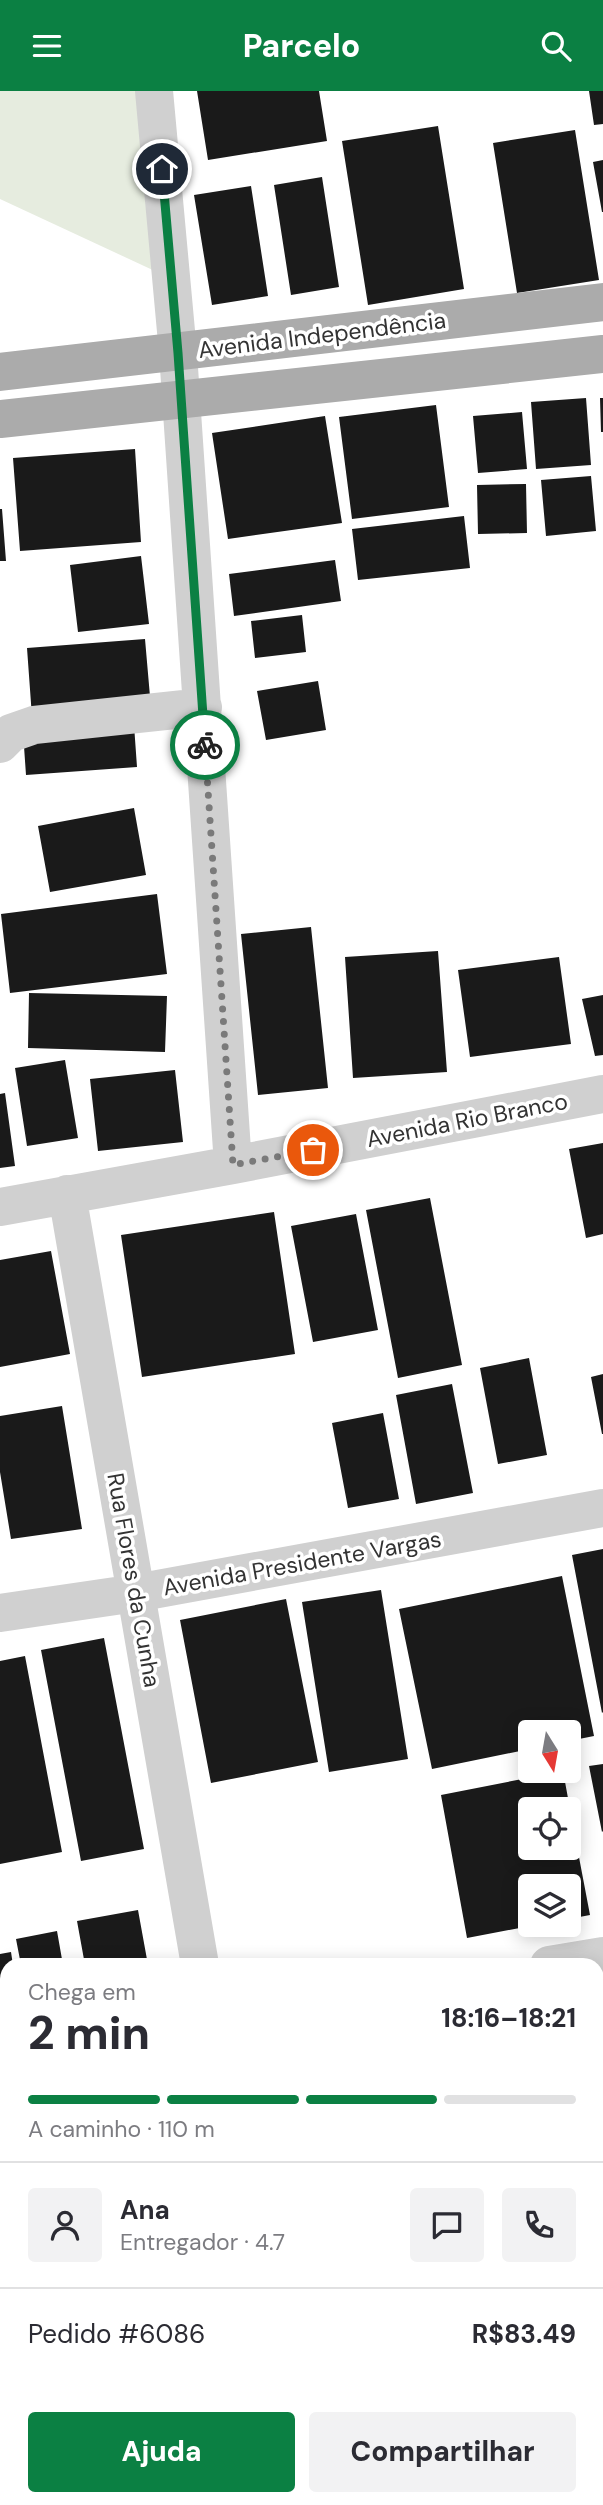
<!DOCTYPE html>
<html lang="pt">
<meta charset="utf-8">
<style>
body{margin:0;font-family:"DM Sans",sans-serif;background:#f2f2f3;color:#2b2b33;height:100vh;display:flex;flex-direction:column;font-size:26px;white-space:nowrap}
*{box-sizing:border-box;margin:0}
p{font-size:23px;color:#7c7c81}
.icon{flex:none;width:38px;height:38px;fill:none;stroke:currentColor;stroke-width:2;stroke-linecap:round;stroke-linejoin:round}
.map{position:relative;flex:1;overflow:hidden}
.drawer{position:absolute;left:0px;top:1867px;width:604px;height:548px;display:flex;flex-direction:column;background:#fff;border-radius:21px 21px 0 0;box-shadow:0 4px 18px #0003}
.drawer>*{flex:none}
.needle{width:46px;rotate:169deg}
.fabs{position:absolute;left:518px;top:1629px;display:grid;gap:14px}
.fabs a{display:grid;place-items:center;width:63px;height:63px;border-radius:7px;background:#fff;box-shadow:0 4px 18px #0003;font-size:35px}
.pin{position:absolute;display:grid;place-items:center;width:60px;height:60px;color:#fff;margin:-30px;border:4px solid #fff;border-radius:50%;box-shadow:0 2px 7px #0007}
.courier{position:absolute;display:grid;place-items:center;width:70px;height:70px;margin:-35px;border:5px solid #0b8043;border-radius:50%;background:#fff;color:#222;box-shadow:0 2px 9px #0007}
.overview em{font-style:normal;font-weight:800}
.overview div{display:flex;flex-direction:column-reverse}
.overview{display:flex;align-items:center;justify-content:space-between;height:119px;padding:0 28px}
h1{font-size:46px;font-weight:800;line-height:52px}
.bar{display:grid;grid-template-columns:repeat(4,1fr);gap:10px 7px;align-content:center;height:84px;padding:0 28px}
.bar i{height:9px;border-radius:5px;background:#e1e1e2}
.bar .on{background:#0b8043}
.bar p{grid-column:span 4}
.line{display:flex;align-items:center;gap:18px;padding:0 28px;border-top:2px solid #e1e1e2}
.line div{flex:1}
.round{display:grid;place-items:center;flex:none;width:74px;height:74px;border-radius:7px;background:#f2f2f3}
.cta{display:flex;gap:14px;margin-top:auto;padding:14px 28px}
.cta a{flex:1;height:80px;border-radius:7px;background:#0b8043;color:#fff;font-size:28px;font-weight:800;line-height:80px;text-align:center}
.cta a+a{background:#f2f2f3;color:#2b2b33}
header{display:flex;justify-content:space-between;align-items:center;height:91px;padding:0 28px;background:#0b8043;color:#fff;font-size:32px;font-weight:800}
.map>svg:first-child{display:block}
</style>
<header><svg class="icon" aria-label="menu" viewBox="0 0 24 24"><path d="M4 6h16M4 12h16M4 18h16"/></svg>Parcelo<svg class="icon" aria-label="search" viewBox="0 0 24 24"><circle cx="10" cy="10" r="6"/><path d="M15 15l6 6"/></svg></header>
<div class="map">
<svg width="603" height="2414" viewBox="0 0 603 2414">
<rect width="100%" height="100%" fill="#fff"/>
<!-- green -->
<path fill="#e6ecdf" d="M 0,0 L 140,0 L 157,181 L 0,108 Z"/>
<!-- building -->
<path fill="#1a1a1a" d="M 197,0 L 319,0 L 327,50 L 208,69 Z
M 589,0 L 603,0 L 603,33 L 594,34 Z
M 438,35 L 464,198 L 368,214 L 342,50 Z
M 575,39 L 599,189 L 517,202 L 493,52 Z
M 603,69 L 603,121 L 602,121 L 593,71 Z
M 322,86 L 339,196 L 291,204 L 274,94 Z
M 251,95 L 268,205 L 212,214 L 194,104 Z
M 586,307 L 591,374 L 536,378 L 531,311 Z
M 600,307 L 603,307 L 603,341 L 601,341 Z
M 436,314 L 449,416 L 352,428 L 339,326 Z
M 522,321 L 527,378 L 478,382 L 473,325 Z
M 325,325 L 342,432 L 228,448 L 212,342 Z
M 135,358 L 141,451 L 20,460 L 13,367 Z
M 591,385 L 596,440 L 546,445 L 541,389 Z
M 526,393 L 527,442 L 478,443 L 477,394 Z
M 0,418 L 2,418 L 6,470 L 0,470 Z
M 464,425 L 470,477 L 358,489 L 352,438 Z
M 141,465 L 149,533 L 78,541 L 70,474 Z
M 335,469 L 341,510 L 234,525 L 229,483 Z
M 302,524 L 306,561 L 255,567 L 251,530 Z
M 145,548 L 151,617 L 32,626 L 27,557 Z
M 318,590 L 326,639 L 266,649 L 257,600 Z
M 134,634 L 137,676 L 26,684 L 23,641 Z
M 134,717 L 146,784 L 50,801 L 38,735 Z
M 157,803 L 167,883 L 10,902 L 1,823 Z
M 311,836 L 328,997 L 258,1004 L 241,843 Z
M 438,860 L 447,981 L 353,987 L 345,866 Z
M 559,866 L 571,953 L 470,966 L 458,879 Z
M 29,902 L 167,905 L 165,961 L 28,957 Z
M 603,904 L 603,964 L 595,965 L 582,908 Z
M 65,969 L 78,1047 L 27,1055 L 15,977 Z
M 175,979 L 183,1051 L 98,1060 L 90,988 Z
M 5,1002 L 15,1075 L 0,1077 L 0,1003 Z
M 603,1052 L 603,1143 L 586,1147 L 569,1058 Z
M 430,1107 L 462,1274 L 398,1287 L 366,1119 Z
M 274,1121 L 295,1263 L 142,1286 L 121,1144 Z
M 356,1123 L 378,1239 L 313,1251 L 291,1135 Z
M 51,1160 L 70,1263 L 0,1276 L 0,1169 Z
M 529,1267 L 547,1364 L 498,1373 L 480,1277 Z
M 603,1283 L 603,1343 L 602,1343 L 591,1286 Z
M 452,1293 L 473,1402 L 416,1413 L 396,1304 Z
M 62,1315 L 82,1438 L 11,1448 L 0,1381 L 0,1325 Z
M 383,1322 L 399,1408 L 348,1417 L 332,1332 Z
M 603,1458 L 603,1621 L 602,1622 L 572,1464 Z
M 562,1485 L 594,1645 L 569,1650 L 569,1642 L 530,1642 L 530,1658 L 432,1678 L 399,1518 Z
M 381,1499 L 408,1668 L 329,1681 L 302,1511 Z
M 286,1508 L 318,1671 L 211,1692 L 180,1529 Z
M 104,1547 L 144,1758 L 81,1770 L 41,1559 Z
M 25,1565 L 62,1761 L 0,1773 L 0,1570 Z
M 603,1673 L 603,1740 L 602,1741 L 589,1675 Z
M 563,1680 L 570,1718 L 530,1718 L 530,1757 L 569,1757 L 570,1719 L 590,1824 L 569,1828 L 569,1796 L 530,1796 L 530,1835 L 467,1847 L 441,1704 Z
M 138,1819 L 148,1874 L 85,1874 L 77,1830 Z
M 57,1840 L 63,1874 L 21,1874 L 16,1848 Z
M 11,1861 L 13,1874 L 7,1874 L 7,1917 L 0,1919 L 0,1863 Z
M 603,1943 L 603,2021 L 597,2022 L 597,1944 Z
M 597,2236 L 603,2255 L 603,2296 L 597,2298 Z
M 394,2408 L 395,2414 L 364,2414 L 363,2412 Z
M 414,2408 L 457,2408 L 457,2414 L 415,2414 Z
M 480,2408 L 516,2408 L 517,2414 L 481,2414 Z
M 529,2408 L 586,2408 L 587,2414 L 530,2414 Z"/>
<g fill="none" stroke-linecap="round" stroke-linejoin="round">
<!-- minor -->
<path stroke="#d0d0d0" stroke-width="38" d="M 154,0 L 178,262 L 233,1074
M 0,653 L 11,642 L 34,634 L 203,616
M 67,1103 L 200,1874
M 0,1116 L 233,1074 L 603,1003
M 0,1522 L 136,1502 L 603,1417
M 549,1874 L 603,1865
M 0,1971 L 7,1969
M 597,2328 L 603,2327
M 293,2408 L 294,2414"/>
<!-- major -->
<path stroke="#ababab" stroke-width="38" d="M 0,281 L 603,211
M 0,328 L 603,263"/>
<!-- rail casing -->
<g stroke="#888" stroke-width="8">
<path id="rail" d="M 0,2357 L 7,2363
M 44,2408 L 49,2414"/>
</g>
<!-- rail -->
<use href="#rail" stroke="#fff" stroke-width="5" stroke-dasharray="16" stroke-linecap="butt"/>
</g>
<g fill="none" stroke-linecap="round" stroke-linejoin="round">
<!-- done -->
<path stroke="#7a7a7a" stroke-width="7" stroke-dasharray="0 12.6" d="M 205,654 L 233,1074 L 313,1059"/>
<!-- route -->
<path stroke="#0b8043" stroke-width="9" d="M 162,78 L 178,262 L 205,654"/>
</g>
<g text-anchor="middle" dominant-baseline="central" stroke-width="7" stroke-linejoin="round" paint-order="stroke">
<!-- street labels -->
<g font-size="23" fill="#333" stroke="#fff">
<text transform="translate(322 244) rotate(-7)">Avenida Independência</text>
<text transform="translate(467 1029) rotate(-11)">Avenida Rio Branco</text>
<text transform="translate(302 1472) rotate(-10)">Avenida Presidente Vargas</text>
<text transform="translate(134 1489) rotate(80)">Rua Flores da Cunha</text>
</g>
</g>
</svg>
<div class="fabs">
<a><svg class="needle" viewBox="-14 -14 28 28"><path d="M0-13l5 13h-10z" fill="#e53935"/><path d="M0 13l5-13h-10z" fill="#7c7c81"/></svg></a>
<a><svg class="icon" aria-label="locate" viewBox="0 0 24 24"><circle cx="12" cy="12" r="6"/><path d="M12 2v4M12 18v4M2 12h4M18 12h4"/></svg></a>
<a><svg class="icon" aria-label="layers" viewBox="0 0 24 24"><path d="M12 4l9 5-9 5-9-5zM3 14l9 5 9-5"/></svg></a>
</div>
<div class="pin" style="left:313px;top:1059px;background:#ea580c"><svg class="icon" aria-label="bag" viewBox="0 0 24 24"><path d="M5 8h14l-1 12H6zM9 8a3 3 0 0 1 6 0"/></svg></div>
<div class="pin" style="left:162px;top:78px;background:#1f2937"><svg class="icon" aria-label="home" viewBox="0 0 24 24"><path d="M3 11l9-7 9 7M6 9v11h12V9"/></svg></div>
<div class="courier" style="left:205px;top:654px"><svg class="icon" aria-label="bike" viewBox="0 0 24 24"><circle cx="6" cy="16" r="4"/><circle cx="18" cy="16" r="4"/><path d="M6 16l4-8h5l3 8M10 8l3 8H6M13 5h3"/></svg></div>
<section class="drawer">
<div class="overview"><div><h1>2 min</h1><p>Chega em</p></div><em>18:16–18:21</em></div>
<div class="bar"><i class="on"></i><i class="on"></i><i class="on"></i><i></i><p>A caminho · 110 m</p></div>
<div class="line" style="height:126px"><a class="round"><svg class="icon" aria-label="person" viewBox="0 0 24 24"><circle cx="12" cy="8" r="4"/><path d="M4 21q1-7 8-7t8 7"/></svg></a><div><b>Ana</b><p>Entregador · 4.7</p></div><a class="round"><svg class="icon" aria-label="chat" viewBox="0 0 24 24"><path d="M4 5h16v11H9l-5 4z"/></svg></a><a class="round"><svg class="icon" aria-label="phone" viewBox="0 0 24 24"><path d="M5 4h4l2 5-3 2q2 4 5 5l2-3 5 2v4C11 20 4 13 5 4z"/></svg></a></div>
<div class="line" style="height:91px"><div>Pedido #6086</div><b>R$83.49</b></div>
<div class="cta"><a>Ajuda</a><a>Compartilhar</a></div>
</section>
</div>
